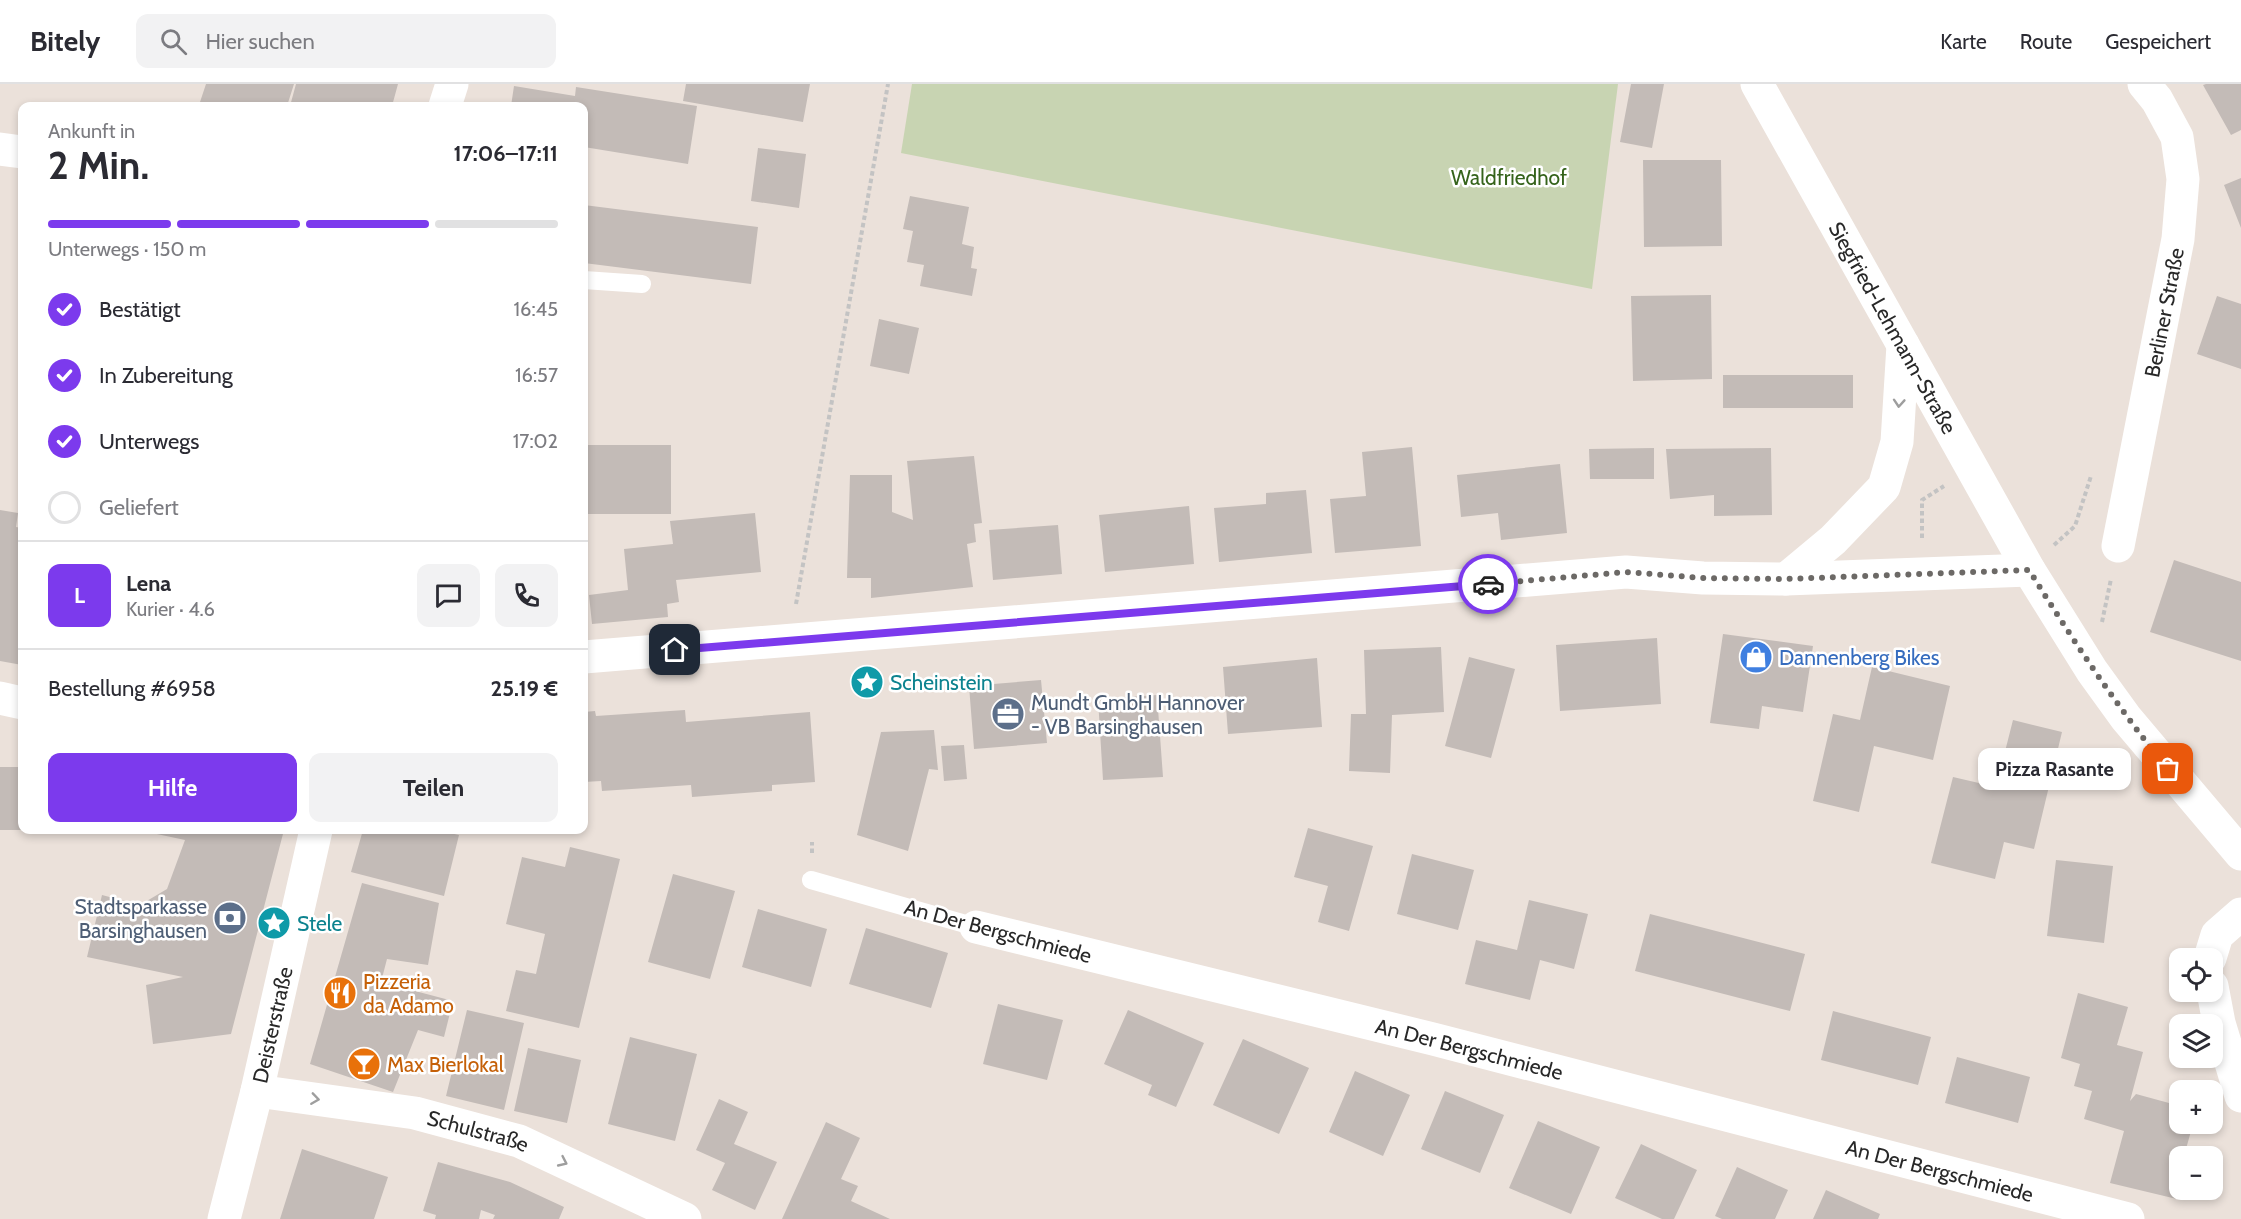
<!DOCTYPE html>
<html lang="de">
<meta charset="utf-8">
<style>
body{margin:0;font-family:Cabin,sans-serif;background:#f2f2f3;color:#2b2b33;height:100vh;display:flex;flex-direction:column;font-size:22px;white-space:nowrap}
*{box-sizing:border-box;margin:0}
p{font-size:20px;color:#7c7c81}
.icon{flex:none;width:33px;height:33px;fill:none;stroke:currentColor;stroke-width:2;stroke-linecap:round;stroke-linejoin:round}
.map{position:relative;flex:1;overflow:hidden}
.sheet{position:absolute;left:18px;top:18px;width:570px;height:732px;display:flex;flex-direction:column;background:#fff;border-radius:12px;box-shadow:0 3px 9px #0003}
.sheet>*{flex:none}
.controls{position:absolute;left:2169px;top:864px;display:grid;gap:12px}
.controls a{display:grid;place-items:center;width:54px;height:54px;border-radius:12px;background:#fff;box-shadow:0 3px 9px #0003;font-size:30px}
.pin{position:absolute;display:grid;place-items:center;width:51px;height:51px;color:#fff;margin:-26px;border-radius:12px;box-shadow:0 3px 9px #0006}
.courier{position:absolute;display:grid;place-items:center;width:60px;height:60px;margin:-30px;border:4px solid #7c3aed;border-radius:50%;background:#fff;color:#222;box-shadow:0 2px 8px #0007}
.bubble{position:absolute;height:42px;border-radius:12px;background:#fff;box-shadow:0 3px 9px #0003;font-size:20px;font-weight:700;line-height:42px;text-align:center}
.summary em{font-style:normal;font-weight:700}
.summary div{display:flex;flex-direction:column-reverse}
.summary{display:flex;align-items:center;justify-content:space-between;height:102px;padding:0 30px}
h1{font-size:39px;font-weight:700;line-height:45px}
.bar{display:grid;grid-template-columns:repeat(4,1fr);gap:9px 6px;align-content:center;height:72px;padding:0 30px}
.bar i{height:8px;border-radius:4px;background:#e1e1e2}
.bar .selected{background:#7c3aed}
.bar p{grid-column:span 4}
.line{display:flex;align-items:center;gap:15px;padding:0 30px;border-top:2px solid #e1e1e2}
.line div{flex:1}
.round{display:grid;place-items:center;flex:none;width:63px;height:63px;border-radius:12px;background:#f2f2f3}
ol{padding:0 30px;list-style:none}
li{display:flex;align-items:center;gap:18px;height:66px}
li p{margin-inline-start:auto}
li .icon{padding:6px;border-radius:50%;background:#7c3aed;color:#fff;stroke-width:4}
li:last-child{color:#7c7c81}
li i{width:33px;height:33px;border:3px solid #e1e1e2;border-radius:50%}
.cta{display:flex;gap:12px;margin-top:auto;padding:12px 30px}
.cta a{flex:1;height:69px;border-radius:12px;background:#7c3aed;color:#fff;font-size:24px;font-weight:700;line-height:69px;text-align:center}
.cta a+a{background:#f2f2f3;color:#2b2b33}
header{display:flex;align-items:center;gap:36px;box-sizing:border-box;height:84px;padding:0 30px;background:#fff;border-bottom:2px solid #e1e1e2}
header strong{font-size:28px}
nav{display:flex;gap:33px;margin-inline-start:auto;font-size:21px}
.search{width:420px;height:54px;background:#f2f2f3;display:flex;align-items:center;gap:15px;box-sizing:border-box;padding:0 21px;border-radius:12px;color:#7c7c81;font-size:22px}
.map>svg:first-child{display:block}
</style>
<header>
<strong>Bitely</strong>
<div class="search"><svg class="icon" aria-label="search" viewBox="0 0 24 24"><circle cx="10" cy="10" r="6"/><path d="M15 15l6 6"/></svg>Hier suchen</div>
<nav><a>Karte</a><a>Route</a><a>Gespeichert</a></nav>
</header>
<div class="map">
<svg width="2241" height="1135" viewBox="0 0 2241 1135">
<rect width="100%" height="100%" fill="#ebe1da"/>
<!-- cemetery -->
<path fill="#c8d4b2" d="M 912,0 L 1618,0 L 1592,205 L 901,69 Z"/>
<!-- building -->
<path fill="#c3bbb7" d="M 206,0 L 294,0 L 287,22 L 203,22 L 199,21 Z
M 296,0 L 398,0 L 392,22 L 290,22 Z
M 686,0 L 810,0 L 803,38 L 683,17 Z
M 1631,0 L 1664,0 L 1652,64 L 1620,58 Z
M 2206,0 L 2241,0 L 2241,46 L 2231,51 L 2203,1 Z
M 514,2 L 575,12 L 576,3 L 697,22 L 688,80 L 584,63 L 584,22 L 511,22 Z
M 758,64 L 806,70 L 799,124 L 751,117 Z
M 1643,76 L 1721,76 L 1722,162 L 1644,163 Z
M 2241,94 L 2241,144 L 2224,101 Z
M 910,112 L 969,123 L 962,160 L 974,163 L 971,184 L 977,185 L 972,212 L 920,202 L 924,181 L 907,178 L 913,147 L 903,145 Z
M 584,121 L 758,143 L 751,200 L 584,179 Z
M 1711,211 L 1712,295 L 1633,297 L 1631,212 Z
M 2217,212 L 2241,220 L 2241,285 L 2197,270 Z
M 879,235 L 919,244 L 909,290 L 870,282 Z
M 1723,291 L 1853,291 L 1853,324 L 1723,324 Z
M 584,361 L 671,361 L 671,430 L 584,430 Z
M 1412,363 L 1421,462 L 1335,469 L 1330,415 L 1366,412 L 1362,368 Z
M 1654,364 L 1654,395 L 1590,395 L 1589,365 Z
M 1771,364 L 1772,431 L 1714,432 L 1714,411 L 1670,415 L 1666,365 Z
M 974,372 L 982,439 L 974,440 L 976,458 L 967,460 L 973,503 L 871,514 L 871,494 L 847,494 L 850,391 L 892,391 L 892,428 L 913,436 L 907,377 Z
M 1560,380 L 1567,449 L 1501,456 L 1498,429 L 1461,433 L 1457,391 Z
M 1306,406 L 1312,469 L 1219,478 L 1214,424 L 1266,420 L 1266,409 Z
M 1189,422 L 1194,480 L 1105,488 L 1099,431 Z
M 0,426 L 18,429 L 16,443 L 22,444 L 22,581 L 0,577 Z
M 755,429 L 761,488 L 676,496 L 679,518 L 667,520 L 668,533 L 592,540 L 589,511 L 628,506 L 624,465 L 673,460 L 670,437 Z
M 1058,441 L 1062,490 L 993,496 L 989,446 Z
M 2174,476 L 2241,498 L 2241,577 L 2150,548 Z
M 1723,550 L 1813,562 L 1803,628 L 1762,622 L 1759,645 L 1710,639 Z
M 1657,554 L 1661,620 L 1560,627 L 1556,561 Z
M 1441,563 L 1444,628 L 1392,631 L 1390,689 L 1349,687 L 1351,630 L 1366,630 L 1364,566 Z
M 1469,573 L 1515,585 L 1491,674 L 1445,662 Z
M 1317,574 L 1322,643 L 1228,650 L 1223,583 Z
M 1872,583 L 1950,602 L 1933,676 L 1874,662 L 1859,728 L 1813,717 L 1833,630 L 1860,636 Z
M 1041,596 L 1047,659 L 974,665 L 969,602 Z
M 1157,611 L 1163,693 L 1103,696 L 1098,615 Z
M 685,626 L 686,638 L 810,628 L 815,698 L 772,701 L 772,707 L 692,713 L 691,701 L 602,707 L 601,697 L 584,698 L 584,628 L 595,627 L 596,632 Z
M 2013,636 L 2062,648 L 2034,765 L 2004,758 L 1995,795 L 1931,779 L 1953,693 L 1996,703 Z
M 934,646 L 938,686 L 929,685 L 908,767 L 857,751 L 881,648 Z
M 964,661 L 967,695 L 944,697 L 941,662 Z
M 0,683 L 22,683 L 22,746 L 0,746 Z
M 1308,744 L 1373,762 L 1349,847 L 1318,838 L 1328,802 L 1294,793 Z
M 138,746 L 284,746 L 231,950 L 153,960 L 146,901 L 183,893 L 87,873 L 102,811 L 140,821 L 167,805 L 185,756 Z
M 363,746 L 436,746 L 459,751 L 444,812 L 351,788 Z
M 570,763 L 620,775 L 579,944 L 506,927 L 516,886 L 536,890 L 545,850 L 506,840 L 522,773 L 565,783 Z
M 1412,770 L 1474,786 L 1458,846 L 1397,830 Z
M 2056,776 L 2113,782 L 2104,859 L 2047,852 Z
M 673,790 L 735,807 L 710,895 L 648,878 Z
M 362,799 L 439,819 L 428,881 L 387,875 L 381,898 L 453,917 L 444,953 L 418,946 L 393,1008 L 310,980 Z
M 1529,816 L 1588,830 L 1574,885 L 1540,876 L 1530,916 L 1465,900 L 1476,856 L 1517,866 Z
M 758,825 L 827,845 L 811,903 L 742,883 Z
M 1650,830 L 1805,870 L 1790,927 L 1635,887 Z
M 866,844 L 948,869 L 931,924 L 849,900 Z
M 2078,909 L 2128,923 L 2117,961 L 2143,968 L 2130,1017 L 2136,1010 L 2180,1022 L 2180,1040 L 2193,1040 L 2184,1072 L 2180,1072 L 2180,1106 L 2184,1106 L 2181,1116 L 2110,1099 L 2124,1047 L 2084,1035 L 2092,1007 L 2074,1002 L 2080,980 L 2061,974 Z
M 998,920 L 1063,936 L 1047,996 L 983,980 Z
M 467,926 L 524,939 L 504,1026 L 446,1012 Z
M 1128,926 L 1204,959 L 1176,1023 L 1148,1011 L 1152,1001 L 1104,980 Z
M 1833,927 L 1931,953 L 1918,1001 L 1821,976 Z
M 630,953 L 697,970 L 675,1057 L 608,1040 Z
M 1243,955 L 1309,984 L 1279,1050 L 1213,1021 Z
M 528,964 L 581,976 L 567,1039 L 514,1027 Z
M 1957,973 L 2030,993 L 2018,1039 L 1945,1019 Z
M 1355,987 L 1410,1011 L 1383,1072 L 1329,1048 Z
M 1445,1007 L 1504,1031 L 1480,1089 L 1421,1065 Z
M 719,1015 L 748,1028 L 734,1060 L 777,1078 L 755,1126 L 712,1106 L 725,1079 L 696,1066 Z
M 1538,1037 L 1600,1063 L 1571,1130 L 1509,1104 Z
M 826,1038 L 860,1054 L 841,1095 L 858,1102 L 851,1117 L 890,1135 L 782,1135 Z
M 1641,1060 L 1697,1086 L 1674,1135 L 1662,1135 L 1615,1114 Z
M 302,1065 L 388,1093 L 374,1135 L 280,1135 Z
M 438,1078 L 510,1098 L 564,1123 L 559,1135 L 493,1135 L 495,1131 L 481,1126 L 479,1135 L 435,1135 L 436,1131 L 423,1127 Z
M 1737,1083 L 1788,1106 L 1775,1135 L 1722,1135 L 1715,1132 Z
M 1826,1106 L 1880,1130 L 1878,1135 L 1813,1135 Z"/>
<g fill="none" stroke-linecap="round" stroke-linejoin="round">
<!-- path -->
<path stroke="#c3c3c3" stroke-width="4" stroke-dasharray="4.5 3" stroke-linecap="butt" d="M 1922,454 L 1922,416 L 1944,402
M 2054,461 L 2075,442 L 2091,392
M 796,520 L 888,0
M 2102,538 L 2111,495
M 812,769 L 812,758"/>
<!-- lane -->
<path stroke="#fff" stroke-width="18" d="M 584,196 L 642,200
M 811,796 L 976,843"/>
<!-- street -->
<g stroke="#fff" stroke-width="33">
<path d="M 445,22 L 452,0"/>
<path d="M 0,65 L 22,68"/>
<path id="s1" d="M 2118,462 L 2178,155 L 2183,95 L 2177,53 L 2157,16 L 2144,0"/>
<path d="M 1786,495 L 1833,456 L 1884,403 L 1897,358 L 1903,261"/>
<path d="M 584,573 L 1626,488 L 1703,494 L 1786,495 L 2029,486"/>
<path d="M 0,614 L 22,619"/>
<path id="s2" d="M 976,843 L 1433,955 L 2128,1135"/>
<path d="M 2210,874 L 2217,851 L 2241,830"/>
<path d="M 2212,902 L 2219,939 L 2241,1012"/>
<path id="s3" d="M 257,1007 L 415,1029 L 519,1057 L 685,1135"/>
<path id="s4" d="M 224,1135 L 257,1007 L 316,746"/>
</g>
<!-- secondary -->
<path stroke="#fff" stroke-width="33" id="s5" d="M 1757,0 L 2029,486 L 2092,587 L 2126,634 L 2241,770"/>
</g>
<!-- one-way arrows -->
<defs><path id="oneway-chevron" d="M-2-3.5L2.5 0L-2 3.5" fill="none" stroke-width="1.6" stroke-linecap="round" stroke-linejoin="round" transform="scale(1.5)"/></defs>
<g stroke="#9e9e9e">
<use href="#oneway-chevron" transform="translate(1899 319) rotate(94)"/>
<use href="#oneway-chevron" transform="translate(315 1015) rotate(8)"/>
<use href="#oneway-chevron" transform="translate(563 1078) rotate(25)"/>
</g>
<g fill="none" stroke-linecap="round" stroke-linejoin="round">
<!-- done -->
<path stroke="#6c6966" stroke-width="6" stroke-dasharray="0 10.8" d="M 1488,500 L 1626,488 L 1703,494 L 1786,495 L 2029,486 C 2073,556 2116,622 2168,685"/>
<!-- route -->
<path stroke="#7c3aed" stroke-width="8" d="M 675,566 L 1488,500"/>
</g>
<!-- icons -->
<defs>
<g id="shop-disc" transform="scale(1.725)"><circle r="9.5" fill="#3f7fe0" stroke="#fff"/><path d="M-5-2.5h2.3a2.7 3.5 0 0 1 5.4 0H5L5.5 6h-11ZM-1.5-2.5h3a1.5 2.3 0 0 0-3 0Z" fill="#fff"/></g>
<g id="sight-disc" transform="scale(1.725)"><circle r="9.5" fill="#0f9aa8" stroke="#fff"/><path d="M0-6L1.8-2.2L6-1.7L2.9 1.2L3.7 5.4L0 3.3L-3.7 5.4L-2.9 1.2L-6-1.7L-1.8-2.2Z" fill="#fff"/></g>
<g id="office-disc" transform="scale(1.725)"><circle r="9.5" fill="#5c6f8a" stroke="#fff"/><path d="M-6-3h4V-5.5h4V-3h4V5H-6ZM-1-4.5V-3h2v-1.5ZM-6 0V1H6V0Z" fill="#fff"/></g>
<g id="bank-disc" transform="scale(1.725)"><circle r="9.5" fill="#5c6f8a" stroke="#fff"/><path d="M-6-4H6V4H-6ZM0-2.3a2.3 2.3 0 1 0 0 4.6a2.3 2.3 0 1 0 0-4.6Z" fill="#fff"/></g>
<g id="restaurant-disc" transform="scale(1.725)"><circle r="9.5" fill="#e8710a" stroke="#fff"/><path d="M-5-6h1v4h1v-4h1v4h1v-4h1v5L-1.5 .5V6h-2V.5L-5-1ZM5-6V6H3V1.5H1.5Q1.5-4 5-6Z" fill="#fff"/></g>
<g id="bar-disc" transform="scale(1.725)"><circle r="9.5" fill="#e8710a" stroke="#fff"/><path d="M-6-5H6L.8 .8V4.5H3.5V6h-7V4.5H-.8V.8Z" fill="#fff"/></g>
</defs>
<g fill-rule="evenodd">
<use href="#shop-disc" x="1756" y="573"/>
<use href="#sight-disc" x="867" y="598"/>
<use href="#office-disc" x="1008" y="630"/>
<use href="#bank-disc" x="230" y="834"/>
<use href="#sight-disc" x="274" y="839"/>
<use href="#restaurant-disc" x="340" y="909"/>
<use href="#bar-disc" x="364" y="980"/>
</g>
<g text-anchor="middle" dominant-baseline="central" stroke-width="5" stroke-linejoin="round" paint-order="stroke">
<!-- park labels -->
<g font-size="21" fill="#35631b" stroke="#fff">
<text x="1509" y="93">Waldfriedhof</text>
</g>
<!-- street labels -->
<g font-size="21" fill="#282828" stroke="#fff">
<text stroke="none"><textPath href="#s1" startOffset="238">Berliner Straße</textPath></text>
<text stroke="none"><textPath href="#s5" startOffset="279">Siegfried-Lehmann-Straße</textPath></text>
<text transform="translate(998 847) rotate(15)">An Der Bergschmiede</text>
<text stroke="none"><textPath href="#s4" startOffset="200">Deisterstraße</textPath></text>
<text stroke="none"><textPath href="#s2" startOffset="508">An Der Bergschmiede</textPath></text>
<text stroke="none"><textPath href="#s3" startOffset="225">Schulstraße</textPath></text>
<text stroke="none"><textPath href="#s2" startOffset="994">An Der Bergschmiede</textPath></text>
</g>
<!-- shop labels -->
<g font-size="21" fill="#366cbe" stroke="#fff" text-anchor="start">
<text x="1779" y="573">Dannenberg Bikes</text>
</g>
<!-- culture labels -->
<g font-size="21" fill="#0d838f" stroke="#fff" text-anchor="start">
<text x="890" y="598">Scheinstein</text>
<text x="297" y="839">Stele</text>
</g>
<!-- service labels -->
<g font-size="21" fill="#4e5e75" stroke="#fff" text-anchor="start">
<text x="1031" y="618">Mundt GmbH Hannover<tspan x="1031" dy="24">- VB Barsinghausen</tspan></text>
<text x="207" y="822" text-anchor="end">Stadtsparkasse<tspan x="207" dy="24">Barsinghausen</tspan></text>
</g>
<!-- food labels -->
<g font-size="21" fill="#c56008" stroke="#fff" text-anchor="start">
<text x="363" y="897">Pizzeria<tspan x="363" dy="24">da Adamo</tspan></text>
<text x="387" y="980">Max Bierlokal</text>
</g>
</g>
</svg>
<div class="controls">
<a><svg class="icon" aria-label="locate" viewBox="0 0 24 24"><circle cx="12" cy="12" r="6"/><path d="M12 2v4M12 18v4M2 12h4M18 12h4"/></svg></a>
<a><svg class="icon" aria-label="layers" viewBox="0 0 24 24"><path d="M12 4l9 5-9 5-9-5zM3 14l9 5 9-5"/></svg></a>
<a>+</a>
<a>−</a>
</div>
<div class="pin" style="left:2168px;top:685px;background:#ea580c"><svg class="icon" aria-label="bag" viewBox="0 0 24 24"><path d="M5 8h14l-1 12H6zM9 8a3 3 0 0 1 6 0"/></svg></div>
<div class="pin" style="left:675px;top:566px;background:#1f2937"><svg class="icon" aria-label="home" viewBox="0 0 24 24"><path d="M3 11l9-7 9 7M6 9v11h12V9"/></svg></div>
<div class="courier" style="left:1488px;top:500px"><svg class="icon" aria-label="car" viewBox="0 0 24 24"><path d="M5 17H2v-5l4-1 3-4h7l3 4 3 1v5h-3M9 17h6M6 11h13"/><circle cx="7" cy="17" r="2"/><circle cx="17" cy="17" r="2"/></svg></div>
<div class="bubble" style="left:1978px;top:664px;width:153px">Pizza Rasante</div>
<section class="sheet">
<div class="summary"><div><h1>2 Min.</h1><p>Ankunft in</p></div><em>17:06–17:11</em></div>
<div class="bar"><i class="selected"></i><i class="selected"></i><i class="selected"></i><i></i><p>Unterwegs · 150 m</p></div>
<ol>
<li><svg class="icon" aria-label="check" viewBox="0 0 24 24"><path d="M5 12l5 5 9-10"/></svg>Bestätigt<p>16:45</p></li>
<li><svg class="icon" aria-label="check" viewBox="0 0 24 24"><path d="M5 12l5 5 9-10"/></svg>In Zubereitung<p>16:57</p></li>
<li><svg class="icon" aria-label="check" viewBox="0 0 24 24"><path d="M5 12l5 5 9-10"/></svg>Unterwegs<p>17:02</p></li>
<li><i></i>Geliefert</li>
</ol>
<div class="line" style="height:108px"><b class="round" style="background:#7c3aed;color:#fff">L</b><div><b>Lena</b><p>Kurier · 4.6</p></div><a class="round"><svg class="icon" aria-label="chat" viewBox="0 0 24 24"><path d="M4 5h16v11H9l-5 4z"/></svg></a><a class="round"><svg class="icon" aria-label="phone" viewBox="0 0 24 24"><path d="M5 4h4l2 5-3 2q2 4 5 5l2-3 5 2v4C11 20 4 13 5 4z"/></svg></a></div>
<div class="line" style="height:78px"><div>Bestellung #6958</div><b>25.19 €</b></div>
<div class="cta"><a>Hilfe</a><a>Teilen</a></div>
</section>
</div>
